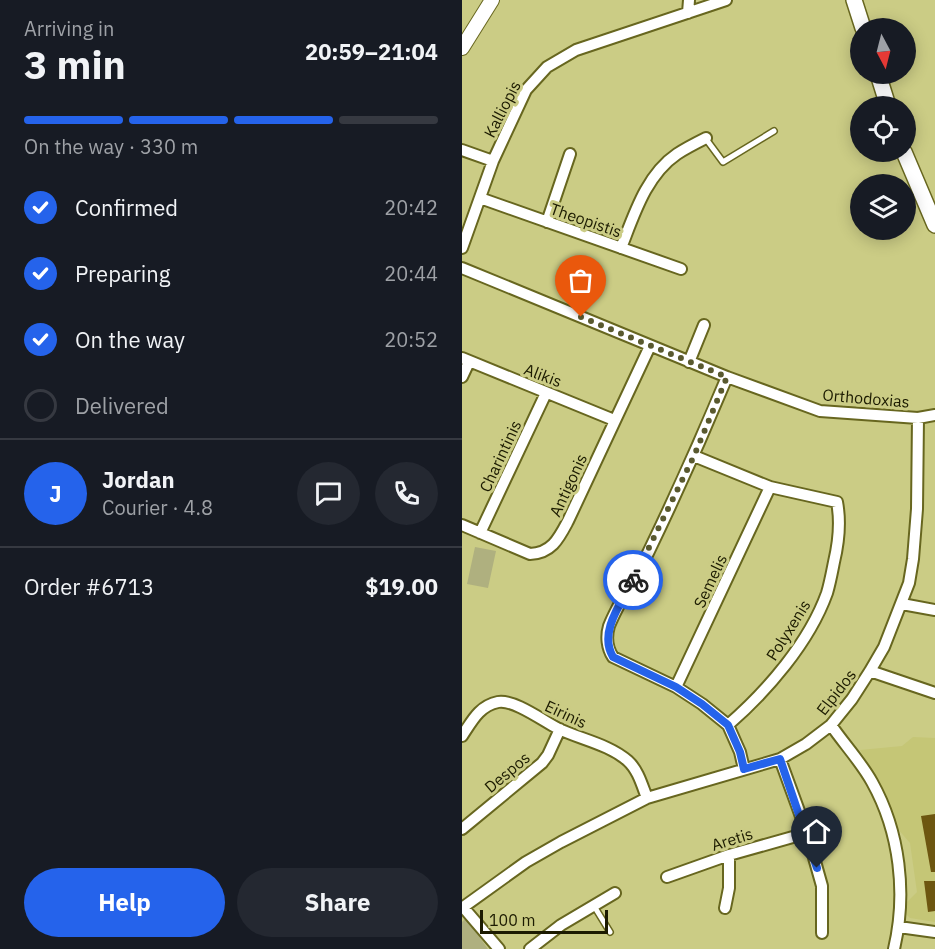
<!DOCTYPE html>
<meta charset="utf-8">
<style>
body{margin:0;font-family:"IBM Plex Sans",sans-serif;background:#242831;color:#f1f3f6;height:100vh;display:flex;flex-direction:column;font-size:22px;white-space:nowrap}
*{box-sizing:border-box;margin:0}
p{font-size:20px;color:#9ea1a6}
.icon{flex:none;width:33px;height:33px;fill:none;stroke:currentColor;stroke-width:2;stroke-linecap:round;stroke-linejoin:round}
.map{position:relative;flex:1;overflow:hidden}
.panel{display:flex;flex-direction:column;background:#171b24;width:462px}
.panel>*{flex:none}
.needle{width:39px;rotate:173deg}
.buttons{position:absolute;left:388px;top:18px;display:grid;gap:12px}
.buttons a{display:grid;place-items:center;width:66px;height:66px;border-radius:50%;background:#171b24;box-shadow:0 3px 15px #0003;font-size:30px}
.scale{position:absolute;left:18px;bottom:15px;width:128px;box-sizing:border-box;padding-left:6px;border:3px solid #1c1b01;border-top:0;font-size:16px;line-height:21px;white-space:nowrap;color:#1c1b01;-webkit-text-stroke:4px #cbcc85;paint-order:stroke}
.pin{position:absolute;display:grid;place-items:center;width:51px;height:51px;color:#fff;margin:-62px -26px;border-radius:50% 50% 50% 0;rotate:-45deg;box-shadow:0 0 6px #0007}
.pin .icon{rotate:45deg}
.courier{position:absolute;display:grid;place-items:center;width:60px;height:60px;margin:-30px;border:4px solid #2563eb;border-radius:50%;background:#fff;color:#222;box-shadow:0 2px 8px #0007}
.overview em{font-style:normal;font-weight:700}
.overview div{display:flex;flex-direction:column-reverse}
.overview{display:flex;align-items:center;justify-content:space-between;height:102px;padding:0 24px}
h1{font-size:39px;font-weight:700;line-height:45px}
.bar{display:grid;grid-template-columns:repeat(4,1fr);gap:9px 6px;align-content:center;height:72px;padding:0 24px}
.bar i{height:8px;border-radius:4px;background:#363941}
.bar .active{background:#2563eb}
.bar p{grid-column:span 4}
.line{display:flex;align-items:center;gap:15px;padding:0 24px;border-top:2px solid #363941}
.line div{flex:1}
.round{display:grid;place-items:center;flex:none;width:63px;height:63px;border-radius:32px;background:#242831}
ol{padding:0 24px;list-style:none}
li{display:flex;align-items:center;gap:18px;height:66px}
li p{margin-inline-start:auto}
li .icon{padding:6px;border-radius:50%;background:#2563eb;color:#fff;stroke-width:4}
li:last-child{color:#9ea1a6}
li i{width:33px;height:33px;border:3px solid #363941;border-radius:50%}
.primary-button{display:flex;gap:12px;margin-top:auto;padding:12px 24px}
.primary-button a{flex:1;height:69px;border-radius:36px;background:#2563eb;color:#fff;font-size:24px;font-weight:700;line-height:69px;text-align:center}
.primary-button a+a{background:#242831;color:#f1f3f6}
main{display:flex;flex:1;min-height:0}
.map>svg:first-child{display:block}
</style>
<main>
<section class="panel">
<div class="overview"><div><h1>3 min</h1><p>Arriving in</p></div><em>20:59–21:04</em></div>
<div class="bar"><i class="active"></i><i class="active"></i><i class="active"></i><i></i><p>On the way · 330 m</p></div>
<ol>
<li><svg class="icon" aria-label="check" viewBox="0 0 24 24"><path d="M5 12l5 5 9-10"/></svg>Confirmed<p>20:42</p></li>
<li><svg class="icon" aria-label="check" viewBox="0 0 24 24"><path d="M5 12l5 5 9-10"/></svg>Preparing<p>20:44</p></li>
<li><svg class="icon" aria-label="check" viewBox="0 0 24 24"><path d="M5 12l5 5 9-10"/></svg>On the way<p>20:52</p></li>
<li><i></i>Delivered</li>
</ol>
<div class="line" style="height:108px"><b class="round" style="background:#2563eb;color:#fff">J</b><div><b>Jordan</b><p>Courier · 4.8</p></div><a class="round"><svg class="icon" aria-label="chat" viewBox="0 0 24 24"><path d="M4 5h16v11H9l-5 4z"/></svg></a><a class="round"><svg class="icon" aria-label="phone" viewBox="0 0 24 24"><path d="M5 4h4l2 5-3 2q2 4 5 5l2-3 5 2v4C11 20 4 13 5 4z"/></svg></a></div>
<div class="line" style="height:78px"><div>Order #6713</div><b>$19.00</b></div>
<div class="primary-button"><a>Help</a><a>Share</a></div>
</section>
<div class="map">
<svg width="473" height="949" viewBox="0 0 473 949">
<rect width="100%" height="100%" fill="#cbcc85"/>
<!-- built -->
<path fill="#c5c676" d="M 451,737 L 473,738 L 473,922 L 448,918 L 443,913 L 443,904 L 455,892 L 448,843 L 435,828 L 416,780 L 398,750 L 440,746 Z"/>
<!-- green -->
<path fill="#afb07f" d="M 13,547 L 34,551 L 26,588 L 5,584 Z
M 4,918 L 26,949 L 0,949 L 0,922 Z"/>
<!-- building -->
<path fill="#6d5610" d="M 473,814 L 473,872 L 469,872 L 459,816 Z
M 462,881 L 473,881 L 473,911 L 466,912 Z"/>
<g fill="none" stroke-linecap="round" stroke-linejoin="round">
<!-- service casing -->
<g stroke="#67661f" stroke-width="8">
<path id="service" d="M 244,139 L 261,162 L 312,131
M 132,906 L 148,932"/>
</g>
<!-- minor casing -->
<g stroke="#67661f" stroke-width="14">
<path id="minor" d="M 226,13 L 227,0
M 0,150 L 31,161
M 18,198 L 219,269
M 85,222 L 108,154
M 0,248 L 31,161 L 64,90 L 85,67 L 114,50 L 264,0
M 159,248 C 172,215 184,175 215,154 C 224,148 234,143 244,138
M 0,268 L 265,377 L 358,411 L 456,418 L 473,415
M 0,358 L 152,420
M 227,362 L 242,325
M 0,377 L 7,362
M 265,377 C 240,437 214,495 186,553 C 174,576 156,603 147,626 C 144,636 145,648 151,657 L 214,687 L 240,704 L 266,725 L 278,752 L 282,769
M 232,456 L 308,487 L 375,502 C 379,523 377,541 372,562 C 370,572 368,583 365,593 C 347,643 305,691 266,725
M 0,525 L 68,554 C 90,553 97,538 106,521 L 188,346
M 18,533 L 84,393
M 440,604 L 473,610
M 408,671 L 473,693
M 214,687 L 308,487
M 369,725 C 382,744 399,762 410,782 C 438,832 445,894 432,949
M 0,736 C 10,721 17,706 36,702 C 51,699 80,720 95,728 C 117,739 147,744 166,761 C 176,770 180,785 185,798
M 318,759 L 345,833 L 360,886 L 360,933
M 0,829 L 80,763 L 86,755 L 98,729
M 205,877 L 267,855 L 345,833
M 1,907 L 37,949
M 0,908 L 64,862 L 99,842 L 185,798 L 318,759 L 344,744 L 369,725 L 390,699 L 408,671 L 422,647 L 447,583 L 451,559 L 455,509 L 456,418
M 263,908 L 267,888 L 267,855
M 437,927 L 473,932
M 68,949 L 99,925 L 153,893"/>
</g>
<!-- secondary casing -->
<g stroke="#67661f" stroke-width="16">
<path id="secondary" d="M 0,48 L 30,0"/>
</g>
<!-- primary casing -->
<g stroke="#67661f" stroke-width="18">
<path id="primary" d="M 392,0 L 401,28
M 416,74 L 426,106
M 442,152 L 473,225"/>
</g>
<!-- service -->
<use href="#service" stroke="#fff" stroke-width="5"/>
<!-- minor -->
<use href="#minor" stroke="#fff" stroke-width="10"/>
<!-- secondary -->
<use href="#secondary" stroke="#fff" stroke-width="14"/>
<!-- primary -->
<use href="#primary" stroke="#fff" stroke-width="15"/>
</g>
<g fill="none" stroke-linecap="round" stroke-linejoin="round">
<!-- done -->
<path stroke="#59592f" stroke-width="6" stroke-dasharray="0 10.8" d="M 119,317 L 265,377 L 232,456 L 171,580"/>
<!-- route -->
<path stroke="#2563eb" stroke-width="8" d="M 171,580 C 160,602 136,632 151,657 L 214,687 L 240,704 L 266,725 L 278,752 L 282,769 L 318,759 L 355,868"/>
</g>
<g text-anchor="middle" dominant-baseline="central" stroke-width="6" stroke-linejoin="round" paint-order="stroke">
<!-- street labels -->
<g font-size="16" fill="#1c1b01" stroke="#cbcc85">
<text transform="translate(40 109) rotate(-63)">Kalliopis</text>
<text transform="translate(124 220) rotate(19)">Theopistis</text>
<text transform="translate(81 375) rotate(21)">Alikis</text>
<text transform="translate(404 398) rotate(5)">Orthodoxias</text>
<text transform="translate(38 456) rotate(-65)">Charintinis</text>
<text transform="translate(106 485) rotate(-65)">Antigonis</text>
<text transform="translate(248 581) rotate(-65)">Semelis</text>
<text transform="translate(326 630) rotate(-58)">Polyxenis</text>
<text transform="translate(374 692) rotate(-52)">Elpidos</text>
<text transform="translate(104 714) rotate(25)">Eirinis</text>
<text transform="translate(45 772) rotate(-40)">Despos</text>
<text transform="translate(270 839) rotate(-17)">Aretis</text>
</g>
</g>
</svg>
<div class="buttons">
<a><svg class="needle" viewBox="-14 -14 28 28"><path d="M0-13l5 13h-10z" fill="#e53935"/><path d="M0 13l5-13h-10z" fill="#9ea1a6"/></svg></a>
<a><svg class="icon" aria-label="locate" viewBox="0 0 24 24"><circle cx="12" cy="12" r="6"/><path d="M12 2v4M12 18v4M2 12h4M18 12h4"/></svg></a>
<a><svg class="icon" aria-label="layers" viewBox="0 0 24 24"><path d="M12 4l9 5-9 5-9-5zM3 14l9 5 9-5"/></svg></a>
</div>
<div class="scale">100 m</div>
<div class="pin" style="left:119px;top:317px;background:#ea580c"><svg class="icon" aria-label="bag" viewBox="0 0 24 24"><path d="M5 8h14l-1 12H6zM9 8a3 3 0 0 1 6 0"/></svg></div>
<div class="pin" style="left:355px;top:868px;background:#1f2937"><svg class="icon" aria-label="home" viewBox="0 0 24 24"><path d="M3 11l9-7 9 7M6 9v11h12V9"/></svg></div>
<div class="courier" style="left:171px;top:580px"><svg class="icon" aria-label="bike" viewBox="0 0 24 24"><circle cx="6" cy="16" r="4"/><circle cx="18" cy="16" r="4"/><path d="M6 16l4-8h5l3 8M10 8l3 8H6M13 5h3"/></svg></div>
</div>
</main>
